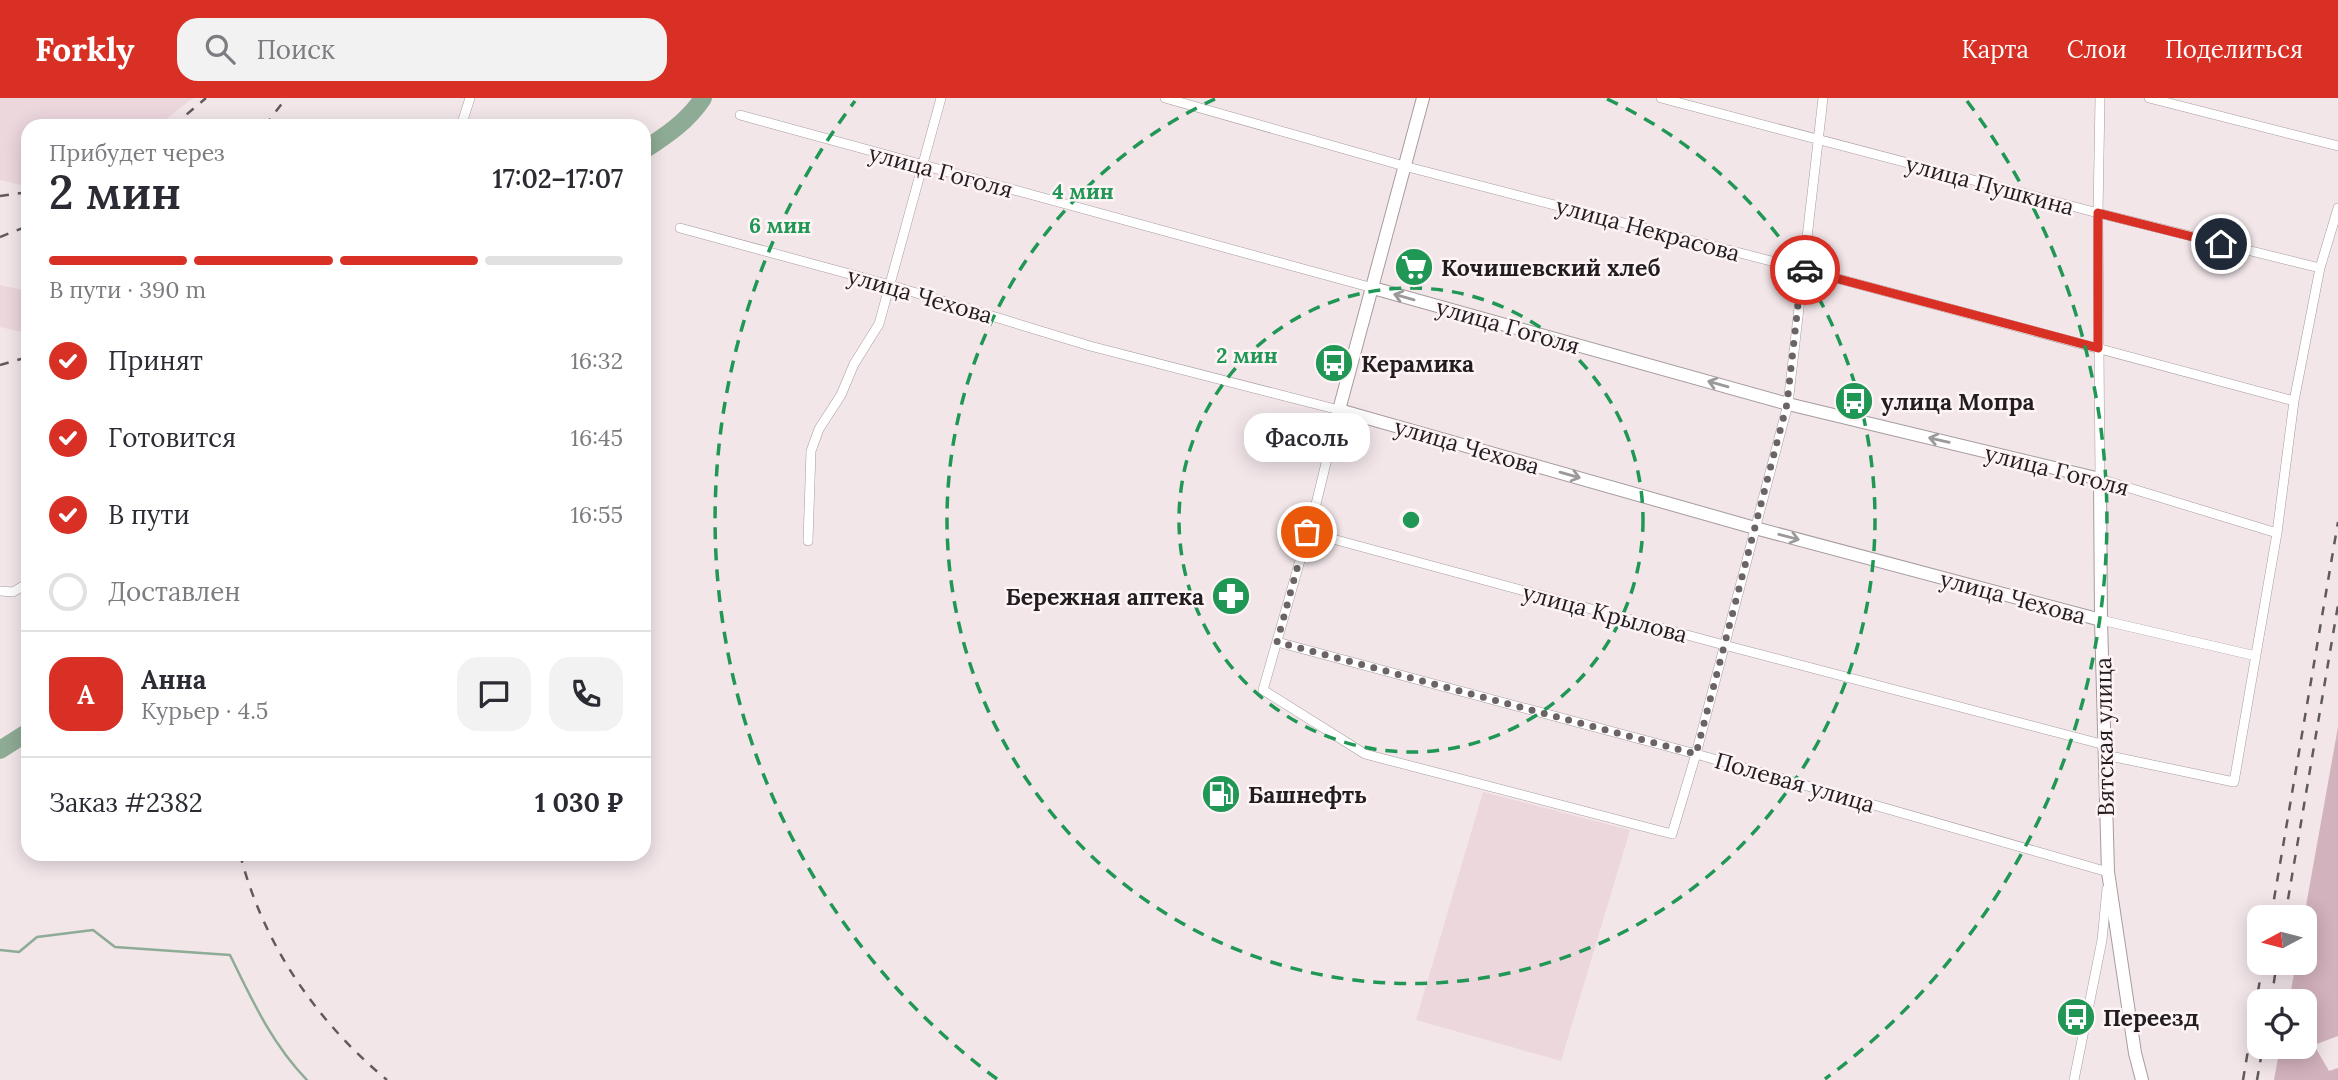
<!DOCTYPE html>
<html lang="ru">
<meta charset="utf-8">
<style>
body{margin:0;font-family:Lora,serif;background:#f2f2f3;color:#2b2b33;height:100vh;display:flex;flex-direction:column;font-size:26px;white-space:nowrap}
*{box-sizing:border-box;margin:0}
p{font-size:23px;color:#7c7c81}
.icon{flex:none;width:38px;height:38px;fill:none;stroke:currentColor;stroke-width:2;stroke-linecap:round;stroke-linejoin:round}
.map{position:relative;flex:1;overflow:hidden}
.sheet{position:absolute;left:21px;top:21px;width:630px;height:742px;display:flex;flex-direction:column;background:#fff;border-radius:21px;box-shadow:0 4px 18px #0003}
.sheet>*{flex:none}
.needle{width:46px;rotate:263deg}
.fabs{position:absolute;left:2247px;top:807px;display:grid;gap:14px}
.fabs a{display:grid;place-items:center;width:70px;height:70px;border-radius:14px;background:#fff;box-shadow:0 4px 18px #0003;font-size:35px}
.pin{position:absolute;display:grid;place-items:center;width:60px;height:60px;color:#fff;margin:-30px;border:4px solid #fff;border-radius:50%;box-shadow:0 2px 7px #0007}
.courier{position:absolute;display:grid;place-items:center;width:70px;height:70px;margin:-35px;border:5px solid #d93025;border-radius:50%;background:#fff;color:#222;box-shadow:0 2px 9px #0007}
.bubble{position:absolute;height:49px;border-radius:21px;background:#fff;box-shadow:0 4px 18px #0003;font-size:23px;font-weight:600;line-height:49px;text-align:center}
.overview em{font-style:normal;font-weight:600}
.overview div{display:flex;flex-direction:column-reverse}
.overview{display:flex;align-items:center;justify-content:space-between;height:119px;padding:0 28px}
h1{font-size:46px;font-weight:600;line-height:52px}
.bar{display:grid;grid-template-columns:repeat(4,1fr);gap:10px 7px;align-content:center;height:84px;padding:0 28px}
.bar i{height:9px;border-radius:5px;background:#e1e1e2}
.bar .selected{background:#d93025}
.bar p{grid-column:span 4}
.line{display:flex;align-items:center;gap:18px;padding:0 28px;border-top:2px solid #e1e1e2}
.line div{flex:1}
.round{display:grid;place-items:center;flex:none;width:74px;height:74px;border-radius:21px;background:#f2f2f3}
ol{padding:0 28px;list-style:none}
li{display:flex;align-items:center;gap:21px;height:77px}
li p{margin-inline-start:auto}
li .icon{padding:7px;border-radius:50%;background:#d93025;color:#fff;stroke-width:4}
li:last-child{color:#7c7c81}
li i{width:38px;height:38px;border:4px solid #e1e1e2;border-radius:50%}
header{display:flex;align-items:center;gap:42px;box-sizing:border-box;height:98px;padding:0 35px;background:#d93025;color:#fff}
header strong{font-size:33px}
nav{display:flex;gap:38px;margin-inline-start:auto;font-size:24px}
.search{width:490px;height:63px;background:#f2f2f3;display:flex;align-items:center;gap:18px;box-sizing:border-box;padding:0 24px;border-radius:21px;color:#7c7c81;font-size:26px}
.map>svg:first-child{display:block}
</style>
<header>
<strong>Forkly</strong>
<div class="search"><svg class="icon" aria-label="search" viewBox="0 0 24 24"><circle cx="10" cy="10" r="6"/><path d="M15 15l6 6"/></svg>Поиск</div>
<nav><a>Карта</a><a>Слои</a><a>Поделиться</a></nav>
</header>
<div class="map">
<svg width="2338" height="982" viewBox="0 0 2338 982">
<rect width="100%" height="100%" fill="#f2e6e9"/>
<!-- built -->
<path fill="#ecd7dd" d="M 0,0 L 193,0 L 157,28 L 28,28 L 28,89 L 0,82 Z
M 0,187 L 28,193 L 28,207 L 22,234 L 0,229 Z
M 1483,694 L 1630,732 L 1561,963 L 1416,922 Z"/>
<!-- green -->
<path fill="#d2b2bc" d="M 2338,629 L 2338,938 L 2314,947 L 2329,973 L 2338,970 L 2338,982 L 2274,982 L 2280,949 L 2305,948 L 2305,903 L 2289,903 L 2296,865 L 2305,864 L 2304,819 Z"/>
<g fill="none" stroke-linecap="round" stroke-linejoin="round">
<!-- stream -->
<path stroke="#8eab95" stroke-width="2.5" d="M 0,852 L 19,854 L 37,839 L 93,832 L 115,849 L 230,857 C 252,902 272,946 307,982"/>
<!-- river -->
<path stroke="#8eab95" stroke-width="18" d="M 644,52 C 667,37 688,23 703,0
M 0,652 L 25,636 L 28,638"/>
<!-- street casing -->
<g stroke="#a69b9e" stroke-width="10">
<path id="street" d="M 1165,0 L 1404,68 L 1802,171 L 2294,303
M 1661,0 L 2098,115 L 2320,170
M 2100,0 L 2098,115 L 2100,381 L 2277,435
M 2149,0 L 2338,48
M 740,17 L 1373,190
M 461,28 L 470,0
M 680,130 L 890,187 L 1090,248 L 1339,312 L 1315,410 L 1263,592 L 1365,656 L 1672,736 L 1696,656 L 1788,306 L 1823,0
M 1307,434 L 1724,547 L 2105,647
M 808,443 L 811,353 L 819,331 L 841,297 L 854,266 L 879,226 L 941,0
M 0,493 L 13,494 L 28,485
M 2101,522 L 2256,558
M 1277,544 L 1696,656 L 2108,774 L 2108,777
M 2105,657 L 2234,684 L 2277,435 L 2294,303 L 2320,170 L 2338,110
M 2074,982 L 2102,842 L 2107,791"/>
</g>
<!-- secondary casing -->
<g stroke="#a69b9e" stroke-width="14">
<path id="secondary" d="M 1423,0 L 1339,312 L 1755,430 L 2101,522
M 1373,190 L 1788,306 L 2100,381 L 2101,522 L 2108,774 L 2135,955 L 2142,982"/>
</g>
<!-- street -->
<use href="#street" stroke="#fff" stroke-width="9"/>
<!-- secondary -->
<use href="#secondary" stroke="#fff" stroke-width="12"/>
<!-- rail -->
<path stroke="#615a5c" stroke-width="2.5" stroke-dasharray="9 9" stroke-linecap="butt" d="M 173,28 L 206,0
M 265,28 L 286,0
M 0,98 L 28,94
M 0,139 L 28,128
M 0,267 L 28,259
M 240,756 C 263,846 316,923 387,982
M 2271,819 L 2338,424
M 2285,819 L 2338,507
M 2271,903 L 2277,864
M 2243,982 L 2263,864
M 2257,982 L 2263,948"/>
</g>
<!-- one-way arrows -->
<defs><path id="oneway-shaft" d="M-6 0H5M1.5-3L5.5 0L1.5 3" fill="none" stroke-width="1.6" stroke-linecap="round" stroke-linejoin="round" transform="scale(1.75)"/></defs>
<g stroke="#9c999a">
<use href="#oneway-shaft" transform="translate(1404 199) rotate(-164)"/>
<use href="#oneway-shaft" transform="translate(1718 286) rotate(-164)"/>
<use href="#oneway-shaft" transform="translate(1939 342) rotate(-167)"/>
<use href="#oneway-shaft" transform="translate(1570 377) rotate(16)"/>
<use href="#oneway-shaft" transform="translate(1789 439) rotate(15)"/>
</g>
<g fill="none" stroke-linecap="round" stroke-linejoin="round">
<!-- done -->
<path stroke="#6b6366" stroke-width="7" stroke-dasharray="0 12.6" d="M 1307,434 L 1277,544 L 1696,656 L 1787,306 L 1802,171 L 1805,172"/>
<!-- route -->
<path stroke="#d93025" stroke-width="9" d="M 1805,172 L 2098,250 L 2098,115 L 2221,146"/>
</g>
<!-- distance rings -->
<g fill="none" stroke="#209754" stroke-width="3.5" stroke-dasharray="12 9">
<circle cx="1411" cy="422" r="232"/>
<path d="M1607 1A464 464 0 1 1 1215 1"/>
<path d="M997 981A696 696 0 0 1 855 3M1967 3A696 696 0 0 1 1825 981"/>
</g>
<!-- icons -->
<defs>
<g id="supermarket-disc" transform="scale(2.0125)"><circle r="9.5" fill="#209754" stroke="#fef4f6"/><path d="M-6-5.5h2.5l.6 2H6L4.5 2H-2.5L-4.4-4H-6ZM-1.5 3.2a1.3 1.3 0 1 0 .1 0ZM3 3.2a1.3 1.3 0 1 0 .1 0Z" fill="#fff"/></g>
<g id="bus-disc" transform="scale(2.0125)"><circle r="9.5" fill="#209754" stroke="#fef4f6"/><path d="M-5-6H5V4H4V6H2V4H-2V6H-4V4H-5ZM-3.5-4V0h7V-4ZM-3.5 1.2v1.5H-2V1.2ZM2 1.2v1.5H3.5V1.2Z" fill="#fff"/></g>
<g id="pharmacy-disc" transform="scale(2.0125)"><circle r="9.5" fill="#209754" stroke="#fef4f6"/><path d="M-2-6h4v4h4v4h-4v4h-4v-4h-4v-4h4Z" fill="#fff"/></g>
<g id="fuel-disc" transform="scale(2.0125)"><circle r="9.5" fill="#209754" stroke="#fef4f6"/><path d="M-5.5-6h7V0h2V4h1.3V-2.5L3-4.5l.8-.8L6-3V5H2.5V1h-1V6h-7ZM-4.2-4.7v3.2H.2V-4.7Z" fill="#fff"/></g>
</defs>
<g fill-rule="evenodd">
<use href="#supermarket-disc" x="1414" y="169"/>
<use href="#bus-disc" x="1334" y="265"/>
<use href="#bus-disc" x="1854" y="303"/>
<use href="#pharmacy-disc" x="1231" y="498"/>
<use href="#fuel-disc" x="1221" y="696"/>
<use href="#bus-disc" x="2076" y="919"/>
</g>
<g text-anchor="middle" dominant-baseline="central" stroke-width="5" stroke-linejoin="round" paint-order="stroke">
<!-- street labels -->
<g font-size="23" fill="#221d1f" stroke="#fef4f6">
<text transform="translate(941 73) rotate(15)">улица Гоголя</text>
<text transform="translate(1990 87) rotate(15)">улица Пушкина</text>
<text transform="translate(1648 131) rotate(15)">улица Некрасова</text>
<text transform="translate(920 197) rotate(16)">улица Чехова</text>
<text transform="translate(1508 228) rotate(16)">улица Гоголя</text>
<text transform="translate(1467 348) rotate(16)">улица Чехова</text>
<text transform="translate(2057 372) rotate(14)">улица Гоголя</text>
<text transform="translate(2013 499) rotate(15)">улица Чехова</text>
<text transform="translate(1605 515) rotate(15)">улица Крылова</text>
<text transform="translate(2104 639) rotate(-91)">Вятская улица</text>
<text transform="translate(1795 684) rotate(16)">Полевая улица</text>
</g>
<!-- poi labels -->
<g font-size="23" font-weight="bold" fill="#221d1f" stroke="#fef4f6" text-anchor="start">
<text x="1441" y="169">Кочишевский хлеб</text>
<text x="1361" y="265">Керамика</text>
<text x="1881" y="303">улица Мопра</text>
<text x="1204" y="498" text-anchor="end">Бережная аптека</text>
<text x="1248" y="696">Башнефть</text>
<text x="2103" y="919">Переезд</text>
</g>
</g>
<circle cx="1411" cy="422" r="10" fill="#209754" stroke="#fef4f6" stroke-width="3.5"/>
<g font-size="21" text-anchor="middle" font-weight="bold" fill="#209754" stroke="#fef4f6" stroke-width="5" stroke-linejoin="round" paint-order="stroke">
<text x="1083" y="101">4 мин</text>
<text x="780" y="135">6 мин</text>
<text x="1247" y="265">2 мин</text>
</g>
</svg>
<div class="fabs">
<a><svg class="needle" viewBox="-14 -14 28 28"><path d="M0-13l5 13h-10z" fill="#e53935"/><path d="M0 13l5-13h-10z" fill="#7c7c81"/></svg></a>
<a><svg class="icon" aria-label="locate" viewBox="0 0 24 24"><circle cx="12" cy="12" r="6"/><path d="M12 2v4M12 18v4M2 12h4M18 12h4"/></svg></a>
</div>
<div class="pin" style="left:1307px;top:434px;background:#ea580c"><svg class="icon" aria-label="bag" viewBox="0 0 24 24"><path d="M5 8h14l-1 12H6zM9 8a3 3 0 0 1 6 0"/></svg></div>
<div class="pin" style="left:2221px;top:146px;background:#1f2937"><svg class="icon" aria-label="home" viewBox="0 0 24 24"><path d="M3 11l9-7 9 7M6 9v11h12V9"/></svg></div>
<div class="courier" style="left:1805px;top:172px"><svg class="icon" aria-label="car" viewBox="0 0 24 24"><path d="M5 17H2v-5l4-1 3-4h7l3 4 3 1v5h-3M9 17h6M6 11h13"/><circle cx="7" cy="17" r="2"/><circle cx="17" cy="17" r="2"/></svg></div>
<div class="bubble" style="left:1244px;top:315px;width:126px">Фасоль</div>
<section class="sheet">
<div class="overview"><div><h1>2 мин</h1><p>Прибудет через</p></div><em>17:02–17:07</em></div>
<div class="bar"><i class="selected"></i><i class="selected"></i><i class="selected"></i><i></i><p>В пути · 390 m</p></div>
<ol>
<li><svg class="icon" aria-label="check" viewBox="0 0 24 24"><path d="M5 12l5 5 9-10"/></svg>Принят<p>16:32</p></li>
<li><svg class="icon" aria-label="check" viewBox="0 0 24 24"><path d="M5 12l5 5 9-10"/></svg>Готовится<p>16:45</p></li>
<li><svg class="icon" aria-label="check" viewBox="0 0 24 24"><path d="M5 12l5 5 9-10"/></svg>В пути<p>16:55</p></li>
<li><i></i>Доставлен</li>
</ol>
<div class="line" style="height:126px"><b class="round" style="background:#d93025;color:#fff">А</b><div><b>Анна</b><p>Курьер · 4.5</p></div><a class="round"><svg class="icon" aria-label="chat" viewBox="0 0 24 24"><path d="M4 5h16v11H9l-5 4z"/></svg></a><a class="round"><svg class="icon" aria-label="phone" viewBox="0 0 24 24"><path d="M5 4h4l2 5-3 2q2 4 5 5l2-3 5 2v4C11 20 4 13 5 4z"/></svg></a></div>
<div class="line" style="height:91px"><div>Заказ #2382</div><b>1 030 ₽</b></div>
</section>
</div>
